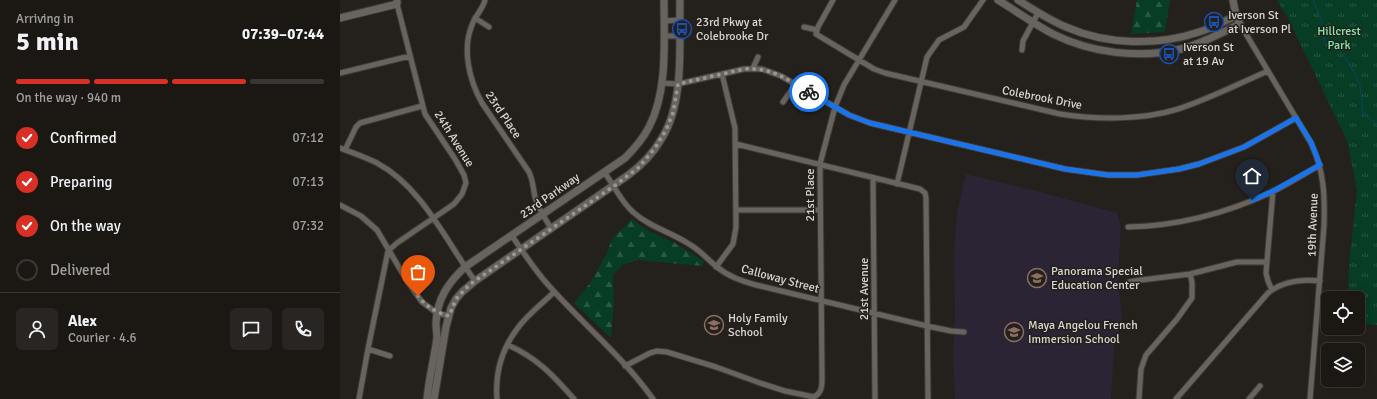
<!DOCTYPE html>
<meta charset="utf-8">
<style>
body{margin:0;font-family:Signika,sans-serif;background:#282522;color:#f1f3f6;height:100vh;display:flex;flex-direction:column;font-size:15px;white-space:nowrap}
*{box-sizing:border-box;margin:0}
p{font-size:13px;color:#a0a0a0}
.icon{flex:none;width:22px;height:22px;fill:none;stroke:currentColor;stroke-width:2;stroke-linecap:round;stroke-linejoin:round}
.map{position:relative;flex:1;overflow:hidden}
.details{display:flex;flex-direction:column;background:#1b1814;width:340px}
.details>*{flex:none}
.tools{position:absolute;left:981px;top:291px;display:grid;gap:8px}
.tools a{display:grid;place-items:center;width:44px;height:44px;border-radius:6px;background:#1b1814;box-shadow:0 4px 16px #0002,0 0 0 1px #393734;font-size:20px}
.pin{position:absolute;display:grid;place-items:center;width:34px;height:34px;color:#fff;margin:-41px -17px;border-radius:50% 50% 50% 0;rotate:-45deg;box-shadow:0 0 4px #0007}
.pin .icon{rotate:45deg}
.courier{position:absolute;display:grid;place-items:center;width:40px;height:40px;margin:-20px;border:3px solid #1a73e8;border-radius:50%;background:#fff;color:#222;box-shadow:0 1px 5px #0007}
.summary em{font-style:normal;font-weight:800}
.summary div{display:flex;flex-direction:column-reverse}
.summary{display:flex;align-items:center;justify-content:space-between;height:68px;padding:0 16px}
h1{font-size:26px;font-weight:800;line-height:30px}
.bar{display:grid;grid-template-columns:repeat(4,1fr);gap:6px 4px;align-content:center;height:48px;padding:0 16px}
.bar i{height:5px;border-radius:3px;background:#393734}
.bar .selected{background:#d93025}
.bar p{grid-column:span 4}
.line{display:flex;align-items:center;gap:10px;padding:0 16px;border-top:1px solid #393734}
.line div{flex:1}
.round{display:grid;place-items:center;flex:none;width:42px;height:42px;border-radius:6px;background:#282522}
ol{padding:0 16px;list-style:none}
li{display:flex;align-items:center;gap:12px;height:44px}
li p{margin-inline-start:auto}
li .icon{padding:4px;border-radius:50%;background:#d93025;color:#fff;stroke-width:4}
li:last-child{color:#a0a0a0}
li i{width:22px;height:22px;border:2px solid #393734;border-radius:50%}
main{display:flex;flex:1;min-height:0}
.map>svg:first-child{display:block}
</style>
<main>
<section class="details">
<div class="summary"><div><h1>5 min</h1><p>Arriving in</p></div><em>07:39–07:44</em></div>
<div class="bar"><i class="selected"></i><i class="selected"></i><i class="selected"></i><i></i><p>On the way · 940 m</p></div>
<ol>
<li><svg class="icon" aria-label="check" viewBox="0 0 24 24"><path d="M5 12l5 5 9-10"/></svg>Confirmed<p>07:12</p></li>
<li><svg class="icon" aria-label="check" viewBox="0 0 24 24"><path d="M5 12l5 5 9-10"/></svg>Preparing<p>07:13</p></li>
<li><svg class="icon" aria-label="check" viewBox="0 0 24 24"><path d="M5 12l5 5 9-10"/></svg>On the way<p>07:32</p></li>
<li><i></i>Delivered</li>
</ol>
<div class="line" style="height:72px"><a class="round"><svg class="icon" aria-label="person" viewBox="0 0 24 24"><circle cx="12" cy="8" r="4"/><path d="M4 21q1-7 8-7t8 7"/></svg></a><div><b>Alex</b><p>Courier · 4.6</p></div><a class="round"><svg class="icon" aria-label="chat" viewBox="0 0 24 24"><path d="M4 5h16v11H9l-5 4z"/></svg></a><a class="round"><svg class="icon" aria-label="phone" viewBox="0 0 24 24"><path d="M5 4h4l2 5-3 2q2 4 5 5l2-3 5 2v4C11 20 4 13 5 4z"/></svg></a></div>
</section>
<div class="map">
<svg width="1037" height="399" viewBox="0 0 1037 399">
<defs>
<pattern id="grass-tufts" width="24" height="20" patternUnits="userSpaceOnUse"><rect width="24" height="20" fill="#063d24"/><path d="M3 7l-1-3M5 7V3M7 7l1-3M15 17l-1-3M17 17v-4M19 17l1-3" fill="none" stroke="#2a5843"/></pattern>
<pattern id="forest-firs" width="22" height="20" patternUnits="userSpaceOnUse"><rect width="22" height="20" fill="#063d24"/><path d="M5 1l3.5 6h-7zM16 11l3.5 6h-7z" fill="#2a5843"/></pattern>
</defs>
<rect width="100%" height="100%" fill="#24201b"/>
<!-- education -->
<path fill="#2a2434" d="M 626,174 L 697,191 L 777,213 L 781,226 L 779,263 L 779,292 L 782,319 L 774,347 L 771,399 L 615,399 L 613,355 L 615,315 L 614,254 L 617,212 Z"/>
<!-- grass -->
<path fill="url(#grass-tufts)" d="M 937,0 L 1037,0 L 1037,325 L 1018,323 L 1018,298 L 1008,298 L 1009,265 L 1017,190 L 1007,141 L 948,18 Z"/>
<!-- forest -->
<path fill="url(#forest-firs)" d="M 797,0 L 830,0 L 825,32 L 791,34 Z
M 292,219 L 307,230 L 335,243 L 364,261 L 362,266 L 297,260 L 282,265 L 273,275 L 274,304 L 271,338 L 234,303 L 250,283 L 267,253 L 272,239 Z"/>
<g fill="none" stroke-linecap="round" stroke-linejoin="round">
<!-- stream -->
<path stroke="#07444a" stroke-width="1.5" d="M 973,0 L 981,19 L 985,43 L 1003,55 L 1014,72 L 1020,85 L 1023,113 L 1037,125"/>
<!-- street casing -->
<g stroke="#3e3a37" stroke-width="7">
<path id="street" d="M 145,0 C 143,9 135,16 132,25 C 122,49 129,80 142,103 L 189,172 C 193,180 193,188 195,197 C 198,209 205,218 211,228
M 493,0 L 478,27 L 476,34 L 534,69 L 545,73 L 720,114 C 757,120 803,120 838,109 C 869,99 898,84 928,71
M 135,18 L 149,27
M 324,21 L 339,20
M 900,24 L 971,143 C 984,171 985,194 984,226 L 970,399
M 464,27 L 477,30
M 324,36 L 339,36
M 682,50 L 683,41 L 698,13
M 413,68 L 418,57
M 0,73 L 70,56
M 322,83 L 338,84 L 404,69 L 422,69 L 441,76 L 509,115 L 530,123 L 725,169 L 768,175 L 797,175 L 839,169 L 859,164 L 904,147 L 956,118
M 443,102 L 456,84
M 396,144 L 580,189 L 585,193 L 586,198 L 588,399
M 0,148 C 13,153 25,157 37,163 C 82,187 106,241 135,281
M 5,150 L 16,127 L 20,123 L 82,106
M 264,172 C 274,185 281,202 293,212 C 309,227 331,232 349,244 C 360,250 368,260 377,267 C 389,277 402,281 416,285 L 587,326 L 611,331 L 624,332
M 533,178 L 535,399
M 557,184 L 587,57 L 599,40 L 624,27 L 643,0
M 0,205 L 21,216 L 37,230 L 67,281 L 82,302 L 97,313 L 109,316
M 397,210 L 480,210
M 788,227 C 838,226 887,213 932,192 C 948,184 964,174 980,165
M 172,236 C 184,253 195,271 210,287 C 244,325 284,358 313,399
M 376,267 L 393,244 L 396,227 L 395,128 L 382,74
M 789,282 L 801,280 L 850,274 L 897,262 L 927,262
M 932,290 L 928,281 L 926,273 L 933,191
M 168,345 C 197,358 213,375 234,399
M 28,349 L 50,356
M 285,366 L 310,353 L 317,351 L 327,352 L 376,367 L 420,383 L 445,391 L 474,397 C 483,392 482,384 482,375 L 480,164 L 495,107 L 504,85 L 555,0
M 19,399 L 28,349 L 48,251 L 57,243 L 114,204 L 122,194 L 126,183 L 124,175 L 115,159 L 85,114 L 57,4
M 157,399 C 155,374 162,349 177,329 C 187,315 202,304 214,292
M 799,399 L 801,369 L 806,355 L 837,319 L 852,298 L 852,282 L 850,274
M 836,399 L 928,293 C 943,281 961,279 980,281
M 909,399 L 920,386"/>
</g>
<!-- secondary casing -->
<g stroke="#3e3a37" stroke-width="9">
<path id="secondary" d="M 658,0 C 676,11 694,24 713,34 C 751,53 799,59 841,49 C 861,44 881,33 900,24 L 896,16 L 893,0
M 678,0 C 694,10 709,20 726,27 C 767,45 817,46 859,32 C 872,28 884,21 896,16
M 0,18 L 57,4 L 57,0
M 87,399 C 89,378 94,359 97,338 C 97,333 96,328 96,323 C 97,299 108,283 125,267 L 285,158 C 294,149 303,139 309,127 C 328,91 324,40 324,0
M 94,399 L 106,327 L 111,308 L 116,299 L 122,292 L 135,281 L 287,176 C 301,166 313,154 322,138 C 345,101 339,43 340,0"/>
</g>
<!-- street -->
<use href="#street" stroke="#68635d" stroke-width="5"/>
<!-- secondary -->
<use href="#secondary" stroke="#68635d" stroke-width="7"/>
</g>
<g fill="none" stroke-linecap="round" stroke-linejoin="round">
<!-- done -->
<path stroke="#9a9692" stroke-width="4" stroke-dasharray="0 7.2" d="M 78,296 C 87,307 95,312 109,316 L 116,299 L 129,285 L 274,186 L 298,168 L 315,148 L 326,130 L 333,113 L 338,84 L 404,69 C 433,67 445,79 469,92"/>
<!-- route -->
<path stroke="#1a73e8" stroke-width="5" d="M 469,92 L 509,115 L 530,123 L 725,169 L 768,175 L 797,175 L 839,169 L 859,164 L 904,147 L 956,118 L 971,142 L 980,165 L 933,191 L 912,200"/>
</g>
<!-- icons -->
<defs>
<g id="bus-ring" transform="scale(1)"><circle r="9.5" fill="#24201b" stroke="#1a4fb4" stroke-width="1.5"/><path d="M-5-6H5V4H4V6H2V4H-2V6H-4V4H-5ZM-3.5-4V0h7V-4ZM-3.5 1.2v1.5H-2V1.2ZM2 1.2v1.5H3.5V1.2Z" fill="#1a4fb4"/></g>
<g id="school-ring" transform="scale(1)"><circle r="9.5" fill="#24201b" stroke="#8d6e63" stroke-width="1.5"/><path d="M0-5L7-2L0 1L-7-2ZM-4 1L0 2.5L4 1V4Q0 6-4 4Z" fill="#8d6e63"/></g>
</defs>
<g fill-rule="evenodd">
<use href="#bus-ring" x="874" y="22"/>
<use href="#bus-ring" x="342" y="29"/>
<use href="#bus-ring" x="829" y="54"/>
<use href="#school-ring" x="697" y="278"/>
<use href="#school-ring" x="374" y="325"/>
<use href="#school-ring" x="674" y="332"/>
</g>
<g text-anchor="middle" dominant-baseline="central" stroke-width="3" stroke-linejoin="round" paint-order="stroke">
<!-- poi labels -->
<g font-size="12" fill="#d9d6d2" stroke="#24201b" text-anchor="start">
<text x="888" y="15">Iverson St<tspan x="888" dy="14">at Iverson Pl</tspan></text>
<text x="356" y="22">23rd Pkwy at<tspan x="356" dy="14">Colebrooke Dr</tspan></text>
<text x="843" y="47">Iverson St<tspan x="843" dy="14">at 19 Av</tspan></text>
<text x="711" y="271">Panorama Special<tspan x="711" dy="14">Education Center</tspan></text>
<text x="388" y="318">Holy Family<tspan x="388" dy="14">School</tspan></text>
<text x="688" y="325">Maya Angelou French<tspan x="688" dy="14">Immersion School</tspan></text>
</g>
<!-- park labels -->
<g font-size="12" fill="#83e8af" stroke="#24201b">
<text x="999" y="31">Hillcrest<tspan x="999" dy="14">Park</tspan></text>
</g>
<!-- street labels -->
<g font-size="12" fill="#d9d6d2" stroke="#24201b">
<text transform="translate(702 98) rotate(11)">Colebrook Drive</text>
<text transform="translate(163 115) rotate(56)">23rd Place</text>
<text transform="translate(114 139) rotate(58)">24th Avenue</text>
<text transform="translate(470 195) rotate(-90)">21st Place</text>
<text transform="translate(210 196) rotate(-35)">23rd Parkway</text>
<text transform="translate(973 225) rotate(-88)">19th Avenue</text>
<text transform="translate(440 279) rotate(15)">Calloway Street</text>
<text transform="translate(524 289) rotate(-90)">21st Avenue</text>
</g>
</g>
</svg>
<div class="tools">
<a><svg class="icon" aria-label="locate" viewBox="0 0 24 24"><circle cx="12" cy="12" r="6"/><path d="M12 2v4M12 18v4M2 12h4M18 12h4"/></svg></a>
<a><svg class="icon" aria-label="layers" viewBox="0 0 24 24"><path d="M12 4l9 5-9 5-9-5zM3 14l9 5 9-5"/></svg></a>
</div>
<div class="pin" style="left:78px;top:296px;background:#ea580c"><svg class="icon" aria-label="bag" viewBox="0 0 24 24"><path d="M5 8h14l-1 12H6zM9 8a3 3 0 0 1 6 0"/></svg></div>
<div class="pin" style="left:912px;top:200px;background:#1f2937"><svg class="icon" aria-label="home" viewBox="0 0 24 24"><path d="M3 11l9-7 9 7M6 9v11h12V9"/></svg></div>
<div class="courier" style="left:469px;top:92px"><svg class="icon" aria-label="bike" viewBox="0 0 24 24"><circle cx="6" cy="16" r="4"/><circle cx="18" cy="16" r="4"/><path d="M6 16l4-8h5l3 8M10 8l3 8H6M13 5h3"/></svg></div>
</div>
</main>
